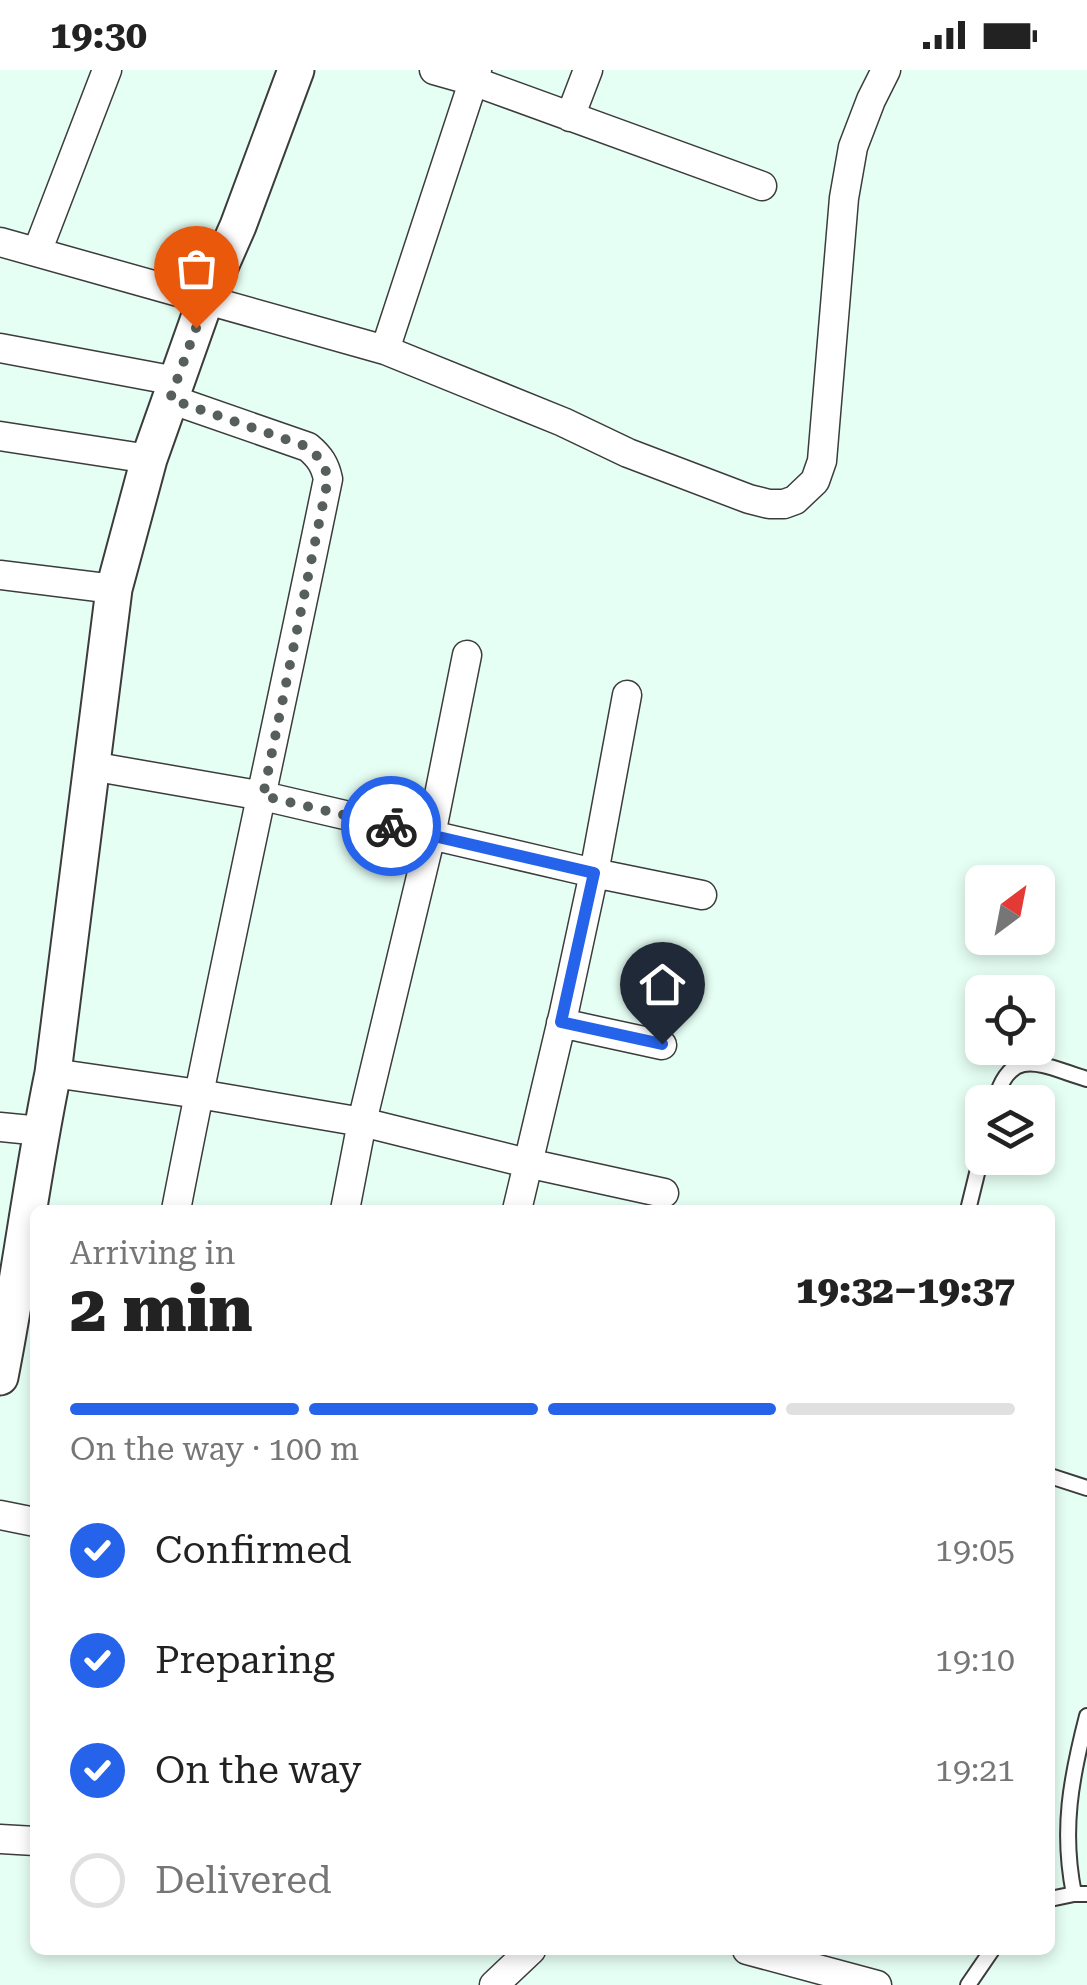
<!DOCTYPE html>
<meta charset="utf-8">
<style>
body{margin:0;font-family:"Roboto Serif",serif;background:#f6f6f6;color:#222;height:100vh;display:flex;flex-direction:column;font-size:38px;white-space:nowrap}
*{box-sizing:border-box;margin:0}
p{font-size:32px;color:#767676}
.icon{flex:none;width:55px;height:55px;fill:none;stroke:currentColor;stroke-width:2;stroke-linecap:round;stroke-linejoin:round}
.map{position:relative;flex:1;overflow:hidden}
.sheet{position:absolute;left:30px;top:1135px;width:1025px;height:750px;display:flex;flex-direction:column;background:#fff;border-radius:15px;box-shadow:0 5px 15px #0003}
.sheet>*{flex:none}
.needle{width:65px;rotate:32deg}
.buttons{position:absolute;left:965px;top:795px;display:grid;gap:20px}
.buttons a{display:grid;place-items:center;width:90px;height:90px;border-radius:15px;background:#fff;box-shadow:0 5px 15px #0003;font-size:50px}
.pin{position:absolute;display:grid;place-items:center;width:85px;height:85px;color:#fff;margin:-102px -42px;border-radius:50% 50% 50% 0;rotate:-45deg;box-shadow:0 0 10px #0007}
.pin .icon{rotate:45deg}
.courier{position:absolute;display:grid;place-items:center;width:100px;height:100px;margin:-50px;border:8px solid #2563eb;border-radius:50%;background:#fff;color:#222;box-shadow:0 2px 12px #0007}
.overview em{font-style:normal;font-weight:800}
.overview div{display:flex;flex-direction:column-reverse}
.overview{display:flex;align-items:center;justify-content:space-between;height:170px;padding:0 40px}
h1{font-size:65px;font-weight:800;line-height:75px}
.bar{display:grid;grid-template-columns:repeat(4,1fr);gap:15px 10px;align-content:center;height:120px;padding:0 40px}
.bar i{height:12px;border-radius:8px;background:#e0e0e0}
.bar .selected{background:#2563eb}
.bar p{grid-column:span 4}
ol{padding:0 40px;list-style:none}
li{display:flex;align-items:center;gap:30px;height:110px}
li p{margin-inline-start:auto}
li .icon{padding:10px;border-radius:50%;background:#2563eb;color:#fff;stroke-width:4}
li:last-child{color:#767676}
li i{width:55px;height:55px;border:5px solid #e0e0e0;border-radius:50%}
.status{display:flex;justify-content:space-between;align-items:center;height:70px;padding:0 50px;background:#fff;direction:ltr}
.status svg{height:28px;fill:currentColor}
.map>svg:first-child{display:block}
</style>
<div class="status"><b>19:30</b><svg viewBox="0 0 49 12"><path d="M0 12V9h3v3zM5 12V6h3v6zM10 12V3h3v9zM15 12V0h3v12zM26 1h20v11H26zM47 4h2v5h-2z"/></svg></div>
<div class="map">
<svg width="1087" height="1915" viewBox="0 0 1087 1915">
<rect width="100%" height="100%" fill="#e6fff5"/>
<g fill="none" stroke-linecap="round" stroke-linejoin="round">
<!-- service casing -->
<g stroke="#3c3c3c" stroke-width="18">
<path id="service" d="M 995,1032 C 1010,973 1043,996 1087,1009
M 968,1140 L 982,1083
M 1050,1406 L 1087,1418
M 1074,1824 C 1061,1760 1071,1708 1087,1646
M 1050,1829 L 1074,1824 L 1087,1824
M 968,1915 L 992,1880"/>
</g>
<!-- minor casing -->
<g stroke="#3c3c3c" stroke-width="31">
<path id="minor" d="M 434,0 L 473,11 L 762,116
M 570,47 L 588,0
M 0,172 L 385,280 L 563,352 L 628,383 L 749,429 L 769,434 L 784,434 L 795,430 L 815,411 L 822,391 L 844,128 L 853,77 L 871,30 L 886,0
M 37,182 L 107,0
M 0,278 L 176,311
M 385,280 L 477,0
M 170,329 L 308,377 C 320,387 325,395 328,409 C 278,653 223,896 176,1140
M 0,366 L 149,389
M 0,505 L 114,519
M 91,696 L 263,726 L 594,803 L 702,825
M 561,953 L 662,975
M 53,1003 L 199,1024 L 362,1052 L 527,1093 L 664,1123
M 0,1057 L 41,1061
M 345,1140 L 362,1052 L 431,765 L 467,585
M 517,1140 L 564,942 L 594,803 L 627,625
M 0,1445 L 35,1452
M 0,1769 L 35,1771
M 747,1880 L 877,1915
M 494,1915 L 531,1880"/>
</g>
<!-- tertiary casing -->
<g stroke="#3c3c3c" stroke-width="39">
<path id="tertiary" d="M 0,1307 C 20,1206 32,1104 53,1003 L 114,519 L 149,389 L 205,231 L 238,156 L 296,0"/>
</g>
<!-- service -->
<use href="#service" stroke="#fff" stroke-width="14"/>
<!-- minor -->
<use href="#minor" stroke="#fff" stroke-width="28"/>
<!-- tertiary -->
<use href="#tertiary" stroke="#fff" stroke-width="35"/>
</g>
<g fill="none" stroke-linecap="round" stroke-linejoin="round">
<!-- done -->
<path stroke="#565f5c" stroke-width="10" stroke-dasharray="0 18" d="M 196,258 L 170,329 L 308,377 C 319,387 325,395 328,409 L 263,726 L 391,756"/>
<!-- route -->
<path stroke="#2563eb" stroke-width="12" d="M 391,756 L 594,803 L 561,952 L 662,974"/>
</g>
</svg>
<div class="buttons">
<a><svg class="needle" viewBox="-14 -14 28 28"><path d="M0-13l5 13h-10z" fill="#e53935"/><path d="M0 13l5-13h-10z" fill="#767676"/></svg></a>
<a><svg class="icon" aria-label="locate" viewBox="0 0 24 24"><circle cx="12" cy="12" r="6"/><path d="M12 2v4M12 18v4M2 12h4M18 12h4"/></svg></a>
<a><svg class="icon" aria-label="layers" viewBox="0 0 24 24"><path d="M12 4l9 5-9 5-9-5zM3 14l9 5 9-5"/></svg></a>
</div>
<div class="pin" style="left:196px;top:258px;background:#ea580c"><svg class="icon" aria-label="bag" viewBox="0 0 24 24"><path d="M5 8h14l-1 12H6zM9 8a3 3 0 0 1 6 0"/></svg></div>
<div class="pin" style="left:662px;top:974px;background:#1f2937"><svg class="icon" aria-label="home" viewBox="0 0 24 24"><path d="M3 11l9-7 9 7M6 9v11h12V9"/></svg></div>
<div class="courier" style="left:391px;top:756px"><svg class="icon" aria-label="bike" viewBox="0 0 24 24"><circle cx="6" cy="16" r="4"/><circle cx="18" cy="16" r="4"/><path d="M6 16l4-8h5l3 8M10 8l3 8H6M13 5h3"/></svg></div>
<section class="sheet">
<div class="overview"><div><h1>2 min</h1><p>Arriving in</p></div><em>19:32–19:37</em></div>
<div class="bar"><i class="selected"></i><i class="selected"></i><i class="selected"></i><i></i><p>On the way · 100 m</p></div>
<ol>
<li><svg class="icon" aria-label="check" viewBox="0 0 24 24"><path d="M5 12l5 5 9-10"/></svg>Confirmed<p>19:05</p></li>
<li><svg class="icon" aria-label="check" viewBox="0 0 24 24"><path d="M5 12l5 5 9-10"/></svg>Preparing<p>19:10</p></li>
<li><svg class="icon" aria-label="check" viewBox="0 0 24 24"><path d="M5 12l5 5 9-10"/></svg>On the way<p>19:21</p></li>
<li><i></i>Delivered</li>
</ol>
</section>
</div>
